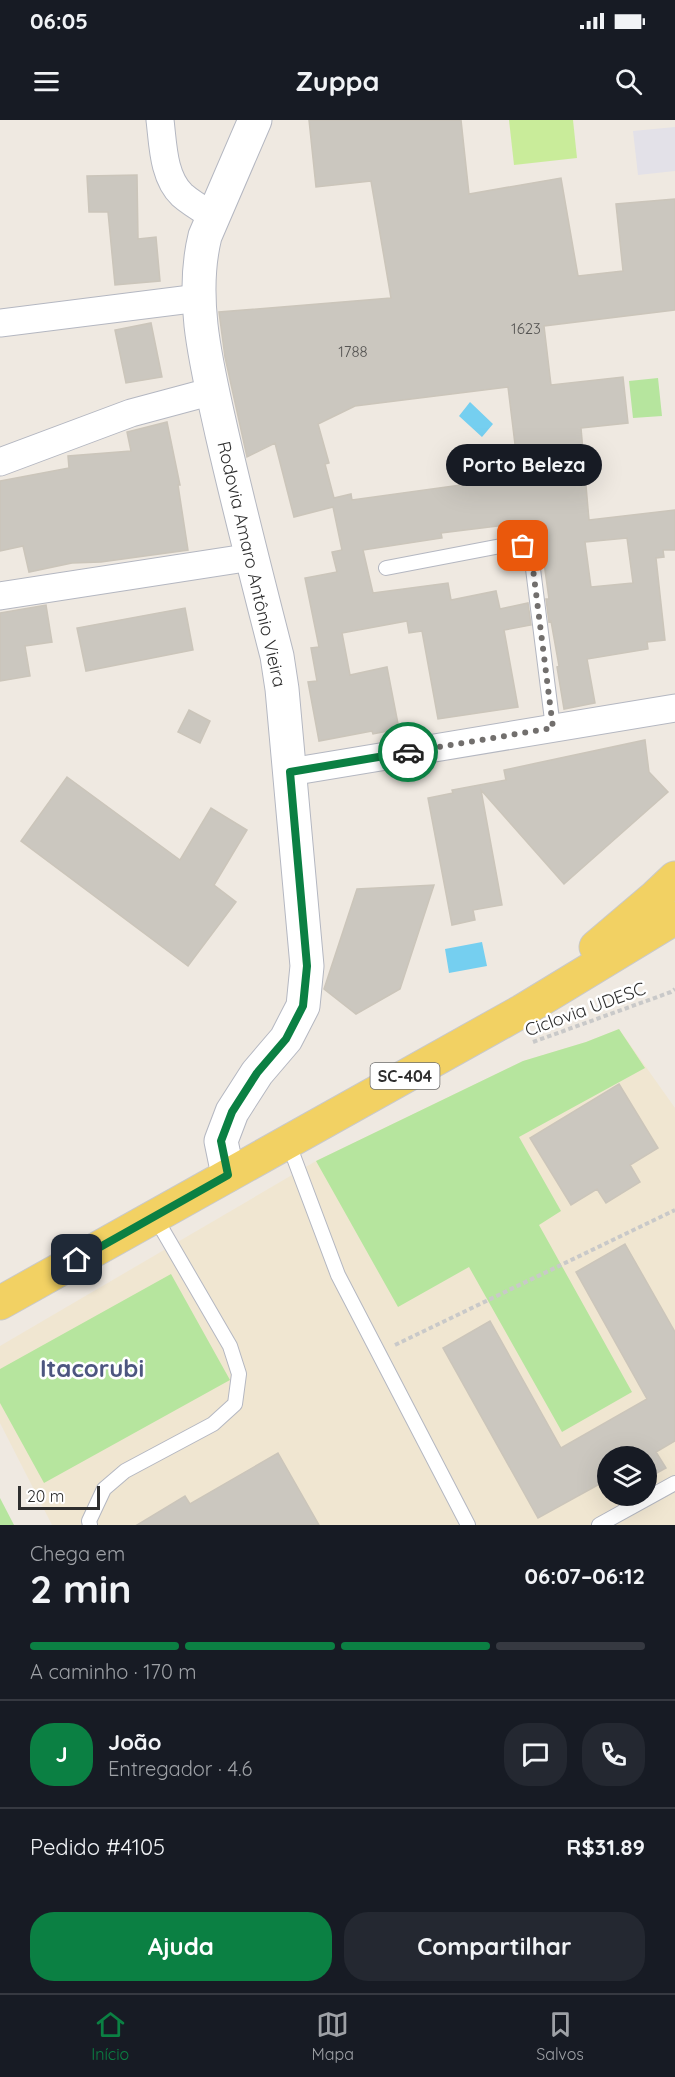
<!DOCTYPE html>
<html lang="pt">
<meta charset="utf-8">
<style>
body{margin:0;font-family:Quicksand,sans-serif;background:#242831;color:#f1f3f6;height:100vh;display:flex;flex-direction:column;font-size:22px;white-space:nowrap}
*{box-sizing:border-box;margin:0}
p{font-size:20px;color:#9ea1a6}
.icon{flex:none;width:33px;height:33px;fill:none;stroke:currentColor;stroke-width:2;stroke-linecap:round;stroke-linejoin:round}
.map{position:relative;height:1405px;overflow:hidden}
.sheet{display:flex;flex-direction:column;background:#171b24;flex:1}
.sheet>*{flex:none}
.buttons{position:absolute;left:597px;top:1326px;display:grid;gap:12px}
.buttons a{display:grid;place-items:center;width:60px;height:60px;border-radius:50%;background:#171b24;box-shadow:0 6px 24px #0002;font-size:30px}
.scale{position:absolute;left:18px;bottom:15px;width:82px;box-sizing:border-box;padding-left:6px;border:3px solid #2e2e2e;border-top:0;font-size:16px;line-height:21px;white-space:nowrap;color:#2e2e2e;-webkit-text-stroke:4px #fff;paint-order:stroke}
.pin{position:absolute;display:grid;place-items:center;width:51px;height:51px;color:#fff;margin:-26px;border-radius:12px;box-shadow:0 3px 9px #0006}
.courier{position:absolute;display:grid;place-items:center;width:60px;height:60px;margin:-30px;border:4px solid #0b8043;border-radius:50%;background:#fff;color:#222;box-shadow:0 2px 8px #0007}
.bubble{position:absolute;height:42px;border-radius:21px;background:#171b24;box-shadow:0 6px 24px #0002;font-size:20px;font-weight:700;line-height:42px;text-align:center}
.head em{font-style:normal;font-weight:700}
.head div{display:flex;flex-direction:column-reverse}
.head{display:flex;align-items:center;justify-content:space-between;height:102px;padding:0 30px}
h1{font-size:39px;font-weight:700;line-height:45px}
.bar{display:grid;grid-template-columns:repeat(4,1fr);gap:9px 6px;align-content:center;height:72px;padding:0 30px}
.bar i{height:8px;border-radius:4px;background:#363941}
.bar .selected{background:#0b8043}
.bar p{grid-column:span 4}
.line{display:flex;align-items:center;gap:15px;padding:0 30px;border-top:2px solid #363941}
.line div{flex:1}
.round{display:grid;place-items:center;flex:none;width:63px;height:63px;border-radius:24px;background:#242831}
.action{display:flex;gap:12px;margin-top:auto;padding:12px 30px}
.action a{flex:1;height:69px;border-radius:24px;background:#0b8043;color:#fff;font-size:24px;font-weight:700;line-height:69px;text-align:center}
.action a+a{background:#242831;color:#f1f3f6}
.status{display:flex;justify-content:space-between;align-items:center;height:42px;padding:0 30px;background:#171b24;direction:ltr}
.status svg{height:16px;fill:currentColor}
header{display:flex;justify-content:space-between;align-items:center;height:78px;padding:0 30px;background:#171b24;font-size:27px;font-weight:700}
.tabs{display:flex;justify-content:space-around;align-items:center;height:84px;border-top:2px solid #363941;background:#171b24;font-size:16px;color:#9ea1a6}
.tabs a{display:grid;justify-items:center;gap:3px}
.tabs .selected{color:#0b8043}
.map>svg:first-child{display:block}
</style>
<div class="status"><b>06:05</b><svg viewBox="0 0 49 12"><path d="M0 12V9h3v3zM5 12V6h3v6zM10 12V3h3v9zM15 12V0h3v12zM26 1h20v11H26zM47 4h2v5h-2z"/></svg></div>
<header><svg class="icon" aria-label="menu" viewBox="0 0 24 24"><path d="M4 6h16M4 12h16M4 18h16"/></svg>Zuppa<svg class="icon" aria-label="search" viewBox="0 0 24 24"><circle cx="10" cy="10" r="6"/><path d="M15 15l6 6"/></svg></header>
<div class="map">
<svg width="675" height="1405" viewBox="0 0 675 1405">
<rect width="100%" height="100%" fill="#efe9e1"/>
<!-- industrial -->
<path fill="#e3e1e8" d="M 675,7 L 675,51 L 638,55 L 633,11 Z"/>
<!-- education -->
<path fill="#f0e6d1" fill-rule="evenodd" d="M 619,909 L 675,988 L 675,1405 L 52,1405 L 0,1303 L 0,1226 L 316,1041 L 523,941 L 586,922 ZM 608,1336 L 646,1336 L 646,1376 L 608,1376 Z"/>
<!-- green -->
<path fill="#b6e59e" d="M 658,258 L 662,296 L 633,298 L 629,261 Z
M 619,909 L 645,948 L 519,1017 L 561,1091 L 539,1105 L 632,1272 L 562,1312 L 469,1147 L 398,1187 L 316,1041 L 523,941 L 586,922 Z
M 171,1154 L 230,1260 L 44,1363 L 0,1283 L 0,1249 Z
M 0,1378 L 14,1405 L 0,1405 Z"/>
<!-- pitch -->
<path fill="#c9ec9a" d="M 509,0 L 573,0 L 577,38 L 514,45 Z"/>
<!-- water -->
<path fill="#75cff0" d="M 470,282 L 493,304 L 482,317 L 459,296 Z
M 482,822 L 487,846 L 449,853 L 445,829 Z"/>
<!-- building -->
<path fill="#cbc7bf" stroke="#cbc5ba" stroke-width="1.5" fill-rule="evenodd" d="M 309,0 L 461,0 L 469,74 L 561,58 L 578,156 L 623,151 L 616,84 L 675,79 L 675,190 L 544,206 L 551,265 L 623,257 L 628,303 L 581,308 L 589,400 L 675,390 L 675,430 L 663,430 L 664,437 L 656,438 L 665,520 L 647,522 L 648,529 L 587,539 L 595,583 L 564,589 L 557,547 L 559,546 L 551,501 L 549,502 L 546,479 L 549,479 L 540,414 L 524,416 L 523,403 L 441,413 L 442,418 L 363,430 L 373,473 L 448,463 L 451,480 L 496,471 L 500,489 L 528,483 L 531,505 L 504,510 L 518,587 L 438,599 L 422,511 L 409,513 L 407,501 L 342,513 L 350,555 L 387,547 L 399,609 L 373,614 L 372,611 L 319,621 L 308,562 L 317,561 L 311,528 L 319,527 L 305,458 L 337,452 L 332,432 L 342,430 L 333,387 L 294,397 L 275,323 L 247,337 L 225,237 L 219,192 L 391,178 L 371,61 L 316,67 ZM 508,267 L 519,357 L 352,380 L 351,374 L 334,378 L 325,344 L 329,343 L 318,304 L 355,286 ZM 627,418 L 633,463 L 591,467 L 585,422 Z
M 137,55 L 138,119 L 156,117 L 160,161 L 115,165 L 108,92 L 89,92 L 87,56 Z
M 151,203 L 162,257 L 126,263 L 115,210 Z
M 167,302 L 180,365 L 178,365 L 188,430 L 101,442 L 72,443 L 29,452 L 23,426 L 0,431 L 0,361 L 69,348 L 68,336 L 131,331 L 127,312 Z
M 46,485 L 52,522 L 25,526 L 30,556 L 0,561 L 0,493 Z
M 185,488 L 193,530 L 86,551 L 77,508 Z
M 189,590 L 210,601 L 200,623 L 178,612 Z
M 645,620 L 649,652 L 668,672 L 564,764 L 481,670 L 502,785 L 473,790 L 475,800 L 452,805 L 428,678 L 453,673 L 452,670 L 506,660 L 504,650 Z
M 67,657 L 180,740 L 211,688 L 247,710 L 214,765 L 236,782 L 188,846 L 21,721 Z
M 434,765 L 400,869 L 356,894 L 324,869 L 357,769 Z
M 619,964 L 658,1028 L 630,1045 L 640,1062 L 606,1083 L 597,1069 L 571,1085 L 530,1018 Z
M 625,1124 L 675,1212 L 675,1321 L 656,1332 L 666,1348 L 646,1359 L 646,1336 L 608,1336 L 608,1365 L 605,1361 L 538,1398 L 443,1228 L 490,1201 L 561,1328 L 647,1279 L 576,1152 Z
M 278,1333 L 319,1405 L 137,1405 L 185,1376 L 190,1384 Z"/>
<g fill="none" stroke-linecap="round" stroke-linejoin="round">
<!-- service casing -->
<g stroke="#b4b7c1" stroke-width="16">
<path id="service" d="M 386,448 L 506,425 L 523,426 L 532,441 L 553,608
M 288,1022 L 338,1155 L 468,1405
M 90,1405 L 89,1401 L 104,1369 L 125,1351 L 213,1304 L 235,1284 L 239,1254 L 230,1226 L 155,1097
M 599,1405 L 675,1363"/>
</g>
<!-- minor casing -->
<g stroke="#b4b7c1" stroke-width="29">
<path id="minor" d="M 160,0 C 163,24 163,57 182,75 C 191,83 203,90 213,96
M 0,203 L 199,178
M 0,342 L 131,293 L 213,271
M 0,476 L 252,437
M 290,652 L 675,588"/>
</g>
<!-- secondary casing -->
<g stroke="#b4b7c1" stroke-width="35">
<path id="secondary" d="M 228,1055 L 221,1021 L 232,992 L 257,953 L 286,919 L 303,886 L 307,846 L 282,569 L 277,536 C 258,462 239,388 222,314 C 208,250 189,181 205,116 L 255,0"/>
</g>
<!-- primary casing -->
<g stroke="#c9c9c9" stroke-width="35">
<path id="primary" d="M 596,827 L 656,776 L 675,758
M 0,1183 L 522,891 L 675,798"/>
</g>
<!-- path -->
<path stroke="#c9c9c9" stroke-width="4" stroke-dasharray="4.5 3" stroke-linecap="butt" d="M 533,922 L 671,872 L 675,869
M 395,1225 L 675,1090"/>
<!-- service -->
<use href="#service" stroke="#fff" stroke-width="14"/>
<!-- minor -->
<use href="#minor" stroke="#fff" stroke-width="27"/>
<!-- secondary -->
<use href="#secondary" stroke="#fff" stroke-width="33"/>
<!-- primary -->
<use href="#primary" stroke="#f2d163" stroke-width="33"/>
</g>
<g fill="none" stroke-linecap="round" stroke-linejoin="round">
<!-- done -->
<path stroke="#726f6d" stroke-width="6" stroke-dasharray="0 10.8" d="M 408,632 L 553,608 L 532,441 L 523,426"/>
<!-- route -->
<path stroke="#0b8043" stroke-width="8" d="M 77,1140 L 228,1055 L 221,1021 L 232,992 L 257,953 L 286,919 L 303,886 L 307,846 L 290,652 L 408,632"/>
</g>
<g text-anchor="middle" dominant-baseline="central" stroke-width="5" stroke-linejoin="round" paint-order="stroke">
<!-- number labels -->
<g font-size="15" fill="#555452">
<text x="526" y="208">1623</text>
<text x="353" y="231">1788</text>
</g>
<!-- shield labels -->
<rect fill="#fff" stroke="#6d6d6d" stroke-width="1.5" x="370.5" y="943" width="69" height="26" rx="4.5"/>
<g font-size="16" font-weight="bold" fill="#2e2e2e">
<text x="405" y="956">SC-404</text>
</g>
<!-- street labels -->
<g font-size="18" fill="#2e2e2e" stroke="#fff">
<text transform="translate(252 444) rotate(77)">Rodovia Amaro Antônio Vieira</text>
<text transform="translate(585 889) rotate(-20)">Ciclovia UDESC</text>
</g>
<!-- district labels -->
<g font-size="24" font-weight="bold" fill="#4d5680" stroke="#fff">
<text x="92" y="1248">Itacorubi</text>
</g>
</g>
</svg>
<div class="buttons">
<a><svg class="icon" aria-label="layers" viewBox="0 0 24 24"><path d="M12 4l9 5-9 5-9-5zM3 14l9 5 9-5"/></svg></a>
</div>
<div class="scale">20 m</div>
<div class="pin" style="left:523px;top:426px;background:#ea580c"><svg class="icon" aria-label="bag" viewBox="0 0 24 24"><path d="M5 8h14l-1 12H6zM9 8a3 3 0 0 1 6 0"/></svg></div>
<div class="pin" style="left:77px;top:1140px;background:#1f2937"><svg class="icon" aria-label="home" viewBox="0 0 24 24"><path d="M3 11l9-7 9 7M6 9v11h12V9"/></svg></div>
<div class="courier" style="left:408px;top:632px"><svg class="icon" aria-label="car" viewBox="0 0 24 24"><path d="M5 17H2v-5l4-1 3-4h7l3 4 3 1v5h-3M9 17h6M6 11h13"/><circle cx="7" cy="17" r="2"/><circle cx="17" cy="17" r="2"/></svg></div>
<div class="bubble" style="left:446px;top:324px;width:156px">Porto Beleza</div>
</div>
<section class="sheet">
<div class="head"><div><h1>2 min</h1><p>Chega em</p></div><em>06:07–06:12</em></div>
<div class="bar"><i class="selected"></i><i class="selected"></i><i class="selected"></i><i></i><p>A caminho · 170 m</p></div>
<div class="line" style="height:108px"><b class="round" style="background:#0b8043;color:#fff">J</b><div><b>João</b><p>Entregador · 4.6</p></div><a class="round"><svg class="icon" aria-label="chat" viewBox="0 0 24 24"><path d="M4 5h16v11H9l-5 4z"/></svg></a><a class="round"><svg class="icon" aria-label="phone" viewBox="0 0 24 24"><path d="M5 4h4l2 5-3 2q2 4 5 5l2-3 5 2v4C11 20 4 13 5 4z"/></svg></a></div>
<div class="line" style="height:78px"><div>Pedido #4105</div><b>R$31.89</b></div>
<div class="action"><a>Ajuda</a><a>Compartilhar</a></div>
</section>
<nav class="tabs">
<a class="selected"><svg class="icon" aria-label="home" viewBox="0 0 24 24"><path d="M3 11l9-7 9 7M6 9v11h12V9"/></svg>Início</a>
<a><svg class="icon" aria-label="map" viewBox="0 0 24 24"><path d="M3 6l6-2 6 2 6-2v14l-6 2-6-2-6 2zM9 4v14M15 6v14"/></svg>Mapa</a>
<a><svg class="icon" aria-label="saved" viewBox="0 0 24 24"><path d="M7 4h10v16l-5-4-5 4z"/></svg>Salvos</a>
</nav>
